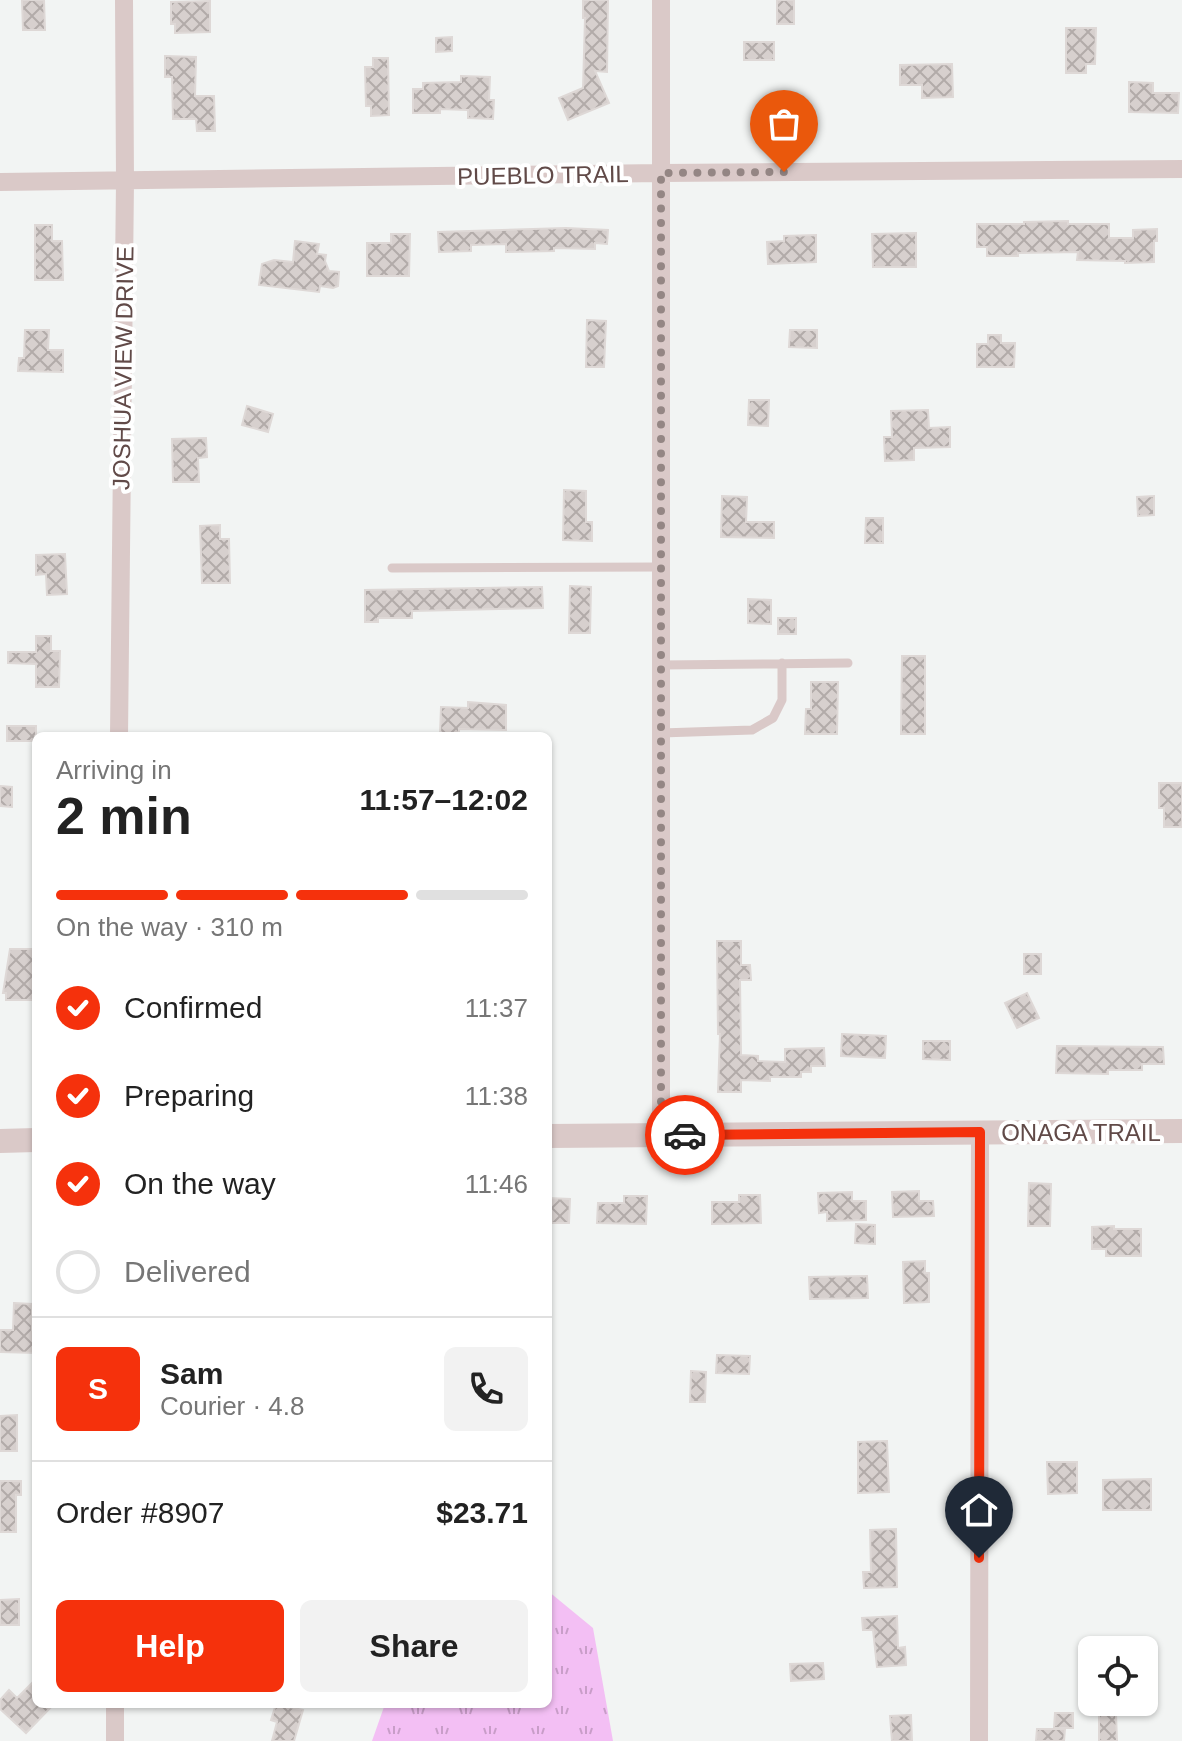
<!DOCTYPE html>
<meta charset="utf-8">
<style>
body{margin:0;font-family:Arial,sans-serif;background:#f2f2f2;color:#222;height:100vh;display:flex;flex-direction:column;font-size:30px;white-space:nowrap}
*{box-sizing:border-box;margin:0}
p{font-size:26px;color:#767676}
.icon{flex:none;width:44px;height:44px;fill:none;stroke:currentColor;stroke-width:2;stroke-linecap:round;stroke-linejoin:round}
.map{position:relative;flex:1;overflow:hidden}
.drawer{position:absolute;left:32px;top:732px;width:520px;height:976px;display:flex;flex-direction:column;background:#fff;border-radius:12px;box-shadow:0 2px 6px #0004}
.drawer>*{flex:none}
.tools{position:absolute;left:1078px;top:1636px;display:grid;gap:16px}
.tools a{display:grid;place-items:center;width:80px;height:80px;border-radius:12px;background:#fff;box-shadow:0 2px 6px #0004;font-size:40px}
.pin{position:absolute;display:grid;place-items:center;width:68px;height:68px;color:#fff;margin:-82px -34px;border-radius:50% 50% 50% 0;rotate:-45deg;box-shadow:0 0 8px #0007}
.pin .icon{rotate:45deg}
.courier{position:absolute;display:grid;place-items:center;width:80px;height:80px;margin:-40px;border:6px solid #f5310c;border-radius:50%;background:#fff;color:#222;box-shadow:0 2px 10px #0007}
.summary em{font-style:normal;font-weight:700}
.summary div{display:flex;flex-direction:column-reverse}
.summary{display:flex;align-items:center;justify-content:space-between;height:136px;padding:0 24px}
h1{font-size:52px;font-weight:700;line-height:60px}
.bar{display:grid;grid-template-columns:repeat(4,1fr);gap:12px 8px;align-content:center;height:96px;padding:0 24px}
.bar i{height:10px;border-radius:6px;background:#e0e0e0}
.bar .on{background:#f5310c}
.bar p{grid-column:span 4}
.line{display:flex;align-items:center;gap:20px;padding:0 24px;border-top:2px solid #e0e0e0}
.line div{flex:1}
.round{display:grid;place-items:center;flex:none;width:84px;height:84px;border-radius:12px;background:#f2f2f2}
ol{padding:0 24px;list-style:none}
li{display:flex;align-items:center;gap:24px;height:88px}
li p{margin-inline-start:auto}
li .icon{padding:8px;border-radius:50%;background:#f5310c;color:#fff;stroke-width:4}
li:last-child{color:#767676}
li i{width:44px;height:44px;border:4px solid #e0e0e0;border-radius:50%}
.action{display:flex;gap:16px;margin-top:auto;padding:16px 24px}
.action a{flex:1;height:92px;border-radius:12px;background:#f5310c;color:#fff;font-size:32px;font-weight:700;line-height:92px;text-align:center}
.action a+a{background:#f2f2f2;color:#222}
.map>svg:first-child{display:block}
</style>
<div class="map">
<svg width="1182" height="1741" viewBox="0 0 1182 1741">
<defs>
<pattern id="grass-tufts" width="24" height="20" patternUnits="userSpaceOnUse" patternTransform="scale(2)"><rect width="24" height="20" fill="#f3bff4"/><path d="M3 7l-1-3M5 7V3M7 7l1-3M15 17l-1-3M17 17v-4M19 17l1-3" fill="none" stroke="#c89dc8"/></pattern>
<pattern id="building-cross-hatch" width="8" height="8" patternUnits="userSpaceOnUse" patternTransform="scale(2)"><rect width="8" height="8" fill="#d7d0ce"/><path d="M0 0l8 8M0 8l8-8" fill="none" stroke="#b2aba9"/></pattern>
</defs>
<rect width="100%" height="100%" fill="#f2f4f3"/>
<!-- grass -->
<path fill="url(#grass-tufts)" d="M 548,1591 L 593,1628 L 613,1741 L 372,1741 L 385,1704 L 548,1704 Z"/>
<!-- building -->
<path fill="url(#building-cross-hatch)" stroke="#ded8d6" stroke-width="2" d="M 22,0 L 44,0 L 45,30 L 23,30 Z
M 583,0 L 608,0 L 607,72 L 595,71 L 609,103 L 568,120 L 559,98 L 583,88 L 585,18 L 583,18 Z
M 777,0 L 794,0 L 794,24 L 777,24 Z
M 210,1 L 210,32 L 175,33 L 175,24 L 171,24 L 171,2 Z
M 1066,28 L 1096,28 L 1095,64 L 1086,64 L 1086,73 L 1066,73 Z
M 452,37 L 452,51 L 436,52 L 436,38 Z
M 744,42 L 774,42 L 774,60 L 744,60 Z
M 165,56 L 196,57 L 195,96 L 214,96 L 215,131 L 197,131 L 196,119 L 173,119 L 172,77 L 165,77 Z
M 373,58 L 388,58 L 389,115 L 371,116 L 371,106 L 366,106 L 365,67 L 373,67 Z
M 952,64 L 953,97 L 922,98 L 922,85 L 900,85 L 900,65 Z
M 461,76 L 490,77 L 489,100 L 494,100 L 493,119 L 468,118 L 468,110 L 440,109 L 440,113 L 413,113 L 413,89 L 423,89 L 423,83 L 461,82 Z
M 1129,82 L 1153,83 L 1153,93 L 1179,93 L 1178,113 L 1129,112 Z
M 1068,221 L 1068,224 L 1109,224 L 1109,238 L 1133,238 L 1133,230 L 1157,229 L 1157,241 L 1154,241 L 1154,262 L 1125,263 L 1125,261 L 1077,260 L 1078,252 L 1018,253 L 1018,256 L 987,256 L 987,247 L 977,247 L 977,224 L 1024,224 L 1024,222 Z
M 35,225 L 52,225 L 52,241 L 62,241 L 63,280 L 35,280 Z
M 566,228 L 608,230 L 607,244 L 595,243 L 595,249 L 554,248 L 554,251 L 506,252 L 506,244 L 471,245 L 471,251 L 439,252 L 438,232 Z
M 916,233 L 916,267 L 873,267 L 872,234 Z
M 391,234 L 410,234 L 409,276 L 367,276 L 367,243 L 391,243 Z
M 816,235 L 816,262 L 768,264 L 767,242 L 784,241 L 784,236 Z
M 295,241 L 319,244 L 317,254 L 326,255 L 325,261 L 329,271 L 339,272 L 338,286 L 333,288 L 320,286 L 319,292 L 259,285 L 262,264 L 274,260 L 293,262 Z
M 587,320 L 606,321 L 604,367 L 586,367 Z
M 25,330 L 49,330 L 48,350 L 63,350 L 63,372 L 18,371 L 19,358 L 24,358 Z
M 790,330 L 817,330 L 817,348 L 789,347 Z
M 988,335 L 1001,335 L 1001,343 L 1015,343 L 1014,367 L 977,367 L 977,344 L 988,344 Z
M 749,400 L 769,400 L 768,426 L 748,425 Z
M 247,406 L 273,414 L 268,432 L 242,425 Z
M 928,410 L 929,428 L 950,427 L 950,447 L 914,448 L 914,460 L 885,461 L 884,437 L 892,437 L 891,411 Z
M 206,438 L 207,457 L 198,458 L 199,482 L 173,482 L 172,439 Z
M 564,490 L 586,491 L 586,522 L 592,522 L 592,541 L 563,540 Z
M 722,496 L 747,497 L 746,522 L 774,522 L 774,538 L 721,537 Z
M 1154,496 L 1154,515 L 1138,516 L 1137,497 Z
M 866,518 L 883,518 L 883,543 L 865,543 Z
M 220,525 L 220,539 L 229,539 L 230,583 L 202,583 L 200,526 Z
M 65,554 L 67,594 L 47,595 L 46,574 L 36,575 L 36,555 Z
M 570,586 L 591,587 L 590,633 L 569,633 Z
M 542,587 L 543,608 L 412,611 L 412,618 L 378,618 L 378,622 L 365,622 L 365,590 Z
M 748,599 L 771,600 L 771,624 L 748,623 Z
M 778,618 L 796,618 L 796,634 L 778,634 Z
M 36,636 L 51,636 L 51,651 L 60,651 L 59,687 L 36,687 L 36,664 L 8,663 L 8,652 L 36,652 Z
M 902,656 L 925,656 L 925,734 L 901,734 Z
M 811,682 L 838,682 L 837,734 L 805,734 L 806,709 L 811,709 Z
M 468,702 L 506,705 L 506,730 L 459,729 L 459,734 L 440,734 L 441,707 L 468,708 Z
M 7,726 L 36,726 L 36,741 L 7,741 Z
M 1159,783 L 1182,783 L 1182,827 L 1164,827 L 1164,808 L 1159,808 Z
M 0,786 L 12,787 L 12,807 L 0,806 Z
M 717,941 L 741,941 L 741,965 L 750,965 L 751,980 L 740,980 L 741,1055 L 758,1056 L 758,1061 L 785,1062 L 785,1049 L 824,1048 L 825,1066 L 811,1066 L 811,1072 L 801,1072 L 801,1077 L 770,1077 L 770,1081 L 741,1080 L 741,1092 L 718,1092 L 720,1034 L 718,1034 Z
M 10,949 L 36,949 L 36,1000 L 6,1000 L 6,993 L 3,993 Z
M 1024,954 L 1041,954 L 1041,974 L 1024,974 Z
M 1027,993 L 1039,1018 L 1017,1028 L 1005,1003 Z
M 842,1034 L 886,1036 L 885,1058 L 841,1056 Z
M 923,1041 L 950,1041 L 950,1060 L 923,1059 Z
M 1057,1046 L 1163,1047 L 1164,1064 L 1142,1064 L 1142,1070 L 1108,1070 L 1108,1074 L 1056,1073 Z
M 1029,1183 L 1051,1184 L 1050,1226 L 1028,1226 Z
M 919,1191 L 919,1201 L 933,1201 L 934,1216 L 893,1217 L 892,1192 Z
M 852,1192 L 852,1201 L 866,1201 L 866,1220 L 827,1221 L 827,1212 L 819,1213 L 818,1193 Z
M 739,1195 L 760,1195 L 761,1223 L 712,1224 L 712,1202 L 739,1202 Z
M 624,1196 L 647,1196 L 646,1224 L 597,1223 L 598,1203 L 624,1203 Z
M 548,1198 L 570,1199 L 569,1223 L 548,1223 Z
M 856,1224 L 875,1225 L 875,1244 L 855,1243 Z
M 1114,1226 L 1114,1229 L 1141,1229 L 1141,1256 L 1106,1256 L 1106,1249 L 1092,1249 L 1092,1227 Z
M 925,1261 L 925,1273 L 929,1273 L 929,1302 L 904,1303 L 903,1262 Z
M 867,1276 L 868,1298 L 810,1299 L 809,1277 Z
M 14,1303 L 32,1304 L 32,1330 L 36,1330 L 36,1353 L 0,1352 L 0,1330 L 13,1330 Z
M 717,1355 L 750,1356 L 749,1374 L 716,1373 Z
M 691,1371 L 706,1372 L 705,1402 L 690,1402 Z
M 17,1415 L 17,1451 L 0,1451 L 0,1416 Z
M 887,1441 L 889,1492 L 858,1493 L 858,1442 Z
M 1047,1462 L 1077,1462 L 1077,1493 L 1048,1494 Z
M 1151,1479 L 1151,1510 L 1103,1510 L 1103,1480 Z
M 0,1481 L 21,1481 L 21,1495 L 16,1495 L 16,1532 L 0,1532 Z
M 896,1529 L 897,1587 L 864,1588 L 863,1572 L 871,1572 L 870,1530 Z
M 19,1599 L 19,1625 L 0,1625 L 0,1600 Z
M 897,1616 L 898,1648 L 905,1647 L 906,1665 L 877,1667 L 873,1630 L 863,1630 L 862,1618 Z
M 823,1663 L 824,1679 L 791,1681 L 790,1664 Z
M 36,1679 L 36,1704 L 54,1704 L 26,1733 L 0,1709 L 0,1700 L 9,1690 L 17,1698 Z
M 276,1704 L 303,1710 L 294,1741 L 272,1741 L 277,1722 L 271,1720 Z
M 1055,1713 L 1073,1713 L 1073,1728 L 1054,1728 Z
M 1116,1714 L 1117,1741 L 1099,1741 L 1099,1715 Z
M 911,1715 L 912,1741 L 892,1741 L 890,1716 Z
M 1037,1729 L 1065,1729 L 1064,1741 L 1036,1741 Z"/>
<g fill="none" stroke-linecap="round" stroke-linejoin="round">
<!-- service -->
<path stroke="#dac9c8" stroke-width="9" d="M 392,568 L 661,567
M 661,665 L 848,663
M 661,733 L 752,730 L 773,718 L 782,700 L 782,663"/>
<!-- minor -->
<path stroke="#dac9c8" stroke-width="18" d="M 0,182 L 661,173 L 1182,169
M 119,736 L 125,181 L 124,0
M 661,1135 L 661,0
M 115,1741 L 115,1704
M 979,1741 L 980,1132"/>
<!-- tertiary -->
<path stroke="#dac9c8" stroke-width="24" d="M 548,1136 L 1182,1131
M 0,1141 L 36,1140"/>
</g>
<g fill="none" stroke-linecap="round" stroke-linejoin="round">
<!-- done -->
<path stroke="#948684" stroke-width="8" stroke-dasharray="0 14.4" d="M 685,1135 L 661,1135 L 661,173 L 784,172"/>
<!-- route -->
<path stroke="#f5310c" stroke-width="10" d="M 685,1135 L 980,1132 L 979,1558"/>
</g>
<g text-anchor="middle" dominant-baseline="central" stroke-width="8" stroke-linejoin="round" paint-order="stroke">
<!-- street labels -->
<g font-size="24" fill="#614a48" stroke="#fff">
<text transform="translate(543 175) rotate(-1)">PUEBLO TRAIL</text>
<text transform="translate(123 368) rotate(-89)">JOSHUA VIEW DRIVE</text>
<text x="1081" y="1132">ONAGA TRAIL</text>
</g>
</g>
</svg>
<div class="tools">
<a><svg class="icon" aria-label="locate" viewBox="0 0 24 24"><circle cx="12" cy="12" r="6"/><path d="M12 2v4M12 18v4M2 12h4M18 12h4"/></svg></a>
</div>
<div class="pin" style="left:784px;top:172px;background:#ea580c"><svg class="icon" aria-label="bag" viewBox="0 0 24 24"><path d="M5 8h14l-1 12H6zM9 8a3 3 0 0 1 6 0"/></svg></div>
<div class="pin" style="left:979px;top:1558px;background:#1f2937"><svg class="icon" aria-label="home" viewBox="0 0 24 24"><path d="M3 11l9-7 9 7M6 9v11h12V9"/></svg></div>
<div class="courier" style="left:685px;top:1135px"><svg class="icon" aria-label="car" viewBox="0 0 24 24"><path d="M5 17H2v-5l4-1 3-4h7l3 4 3 1v5h-3M9 17h6M6 11h13"/><circle cx="7" cy="17" r="2"/><circle cx="17" cy="17" r="2"/></svg></div>
<section class="drawer">
<div class="summary"><div><h1>2 min</h1><p>Arriving in</p></div><em>11:57–12:02</em></div>
<div class="bar"><i class="on"></i><i class="on"></i><i class="on"></i><i></i><p>On the way · 310 m</p></div>
<ol>
<li><svg class="icon" aria-label="check" viewBox="0 0 24 24"><path d="M5 12l5 5 9-10"/></svg>Confirmed<p>11:37</p></li>
<li><svg class="icon" aria-label="check" viewBox="0 0 24 24"><path d="M5 12l5 5 9-10"/></svg>Preparing<p>11:38</p></li>
<li><svg class="icon" aria-label="check" viewBox="0 0 24 24"><path d="M5 12l5 5 9-10"/></svg>On the way<p>11:46</p></li>
<li><i></i>Delivered</li>
</ol>
<div class="line" style="height:144px"><b class="round" style="background:#f5310c;color:#fff">S</b><div><b>Sam</b><p>Courier · 4.8</p></div><a class="round"><svg class="icon" aria-label="phone" viewBox="0 0 24 24"><path d="M5 4h4l2 5-3 2q2 4 5 5l2-3 5 2v4C11 20 4 13 5 4z"/></svg></a></div>
<div class="line" style="height:104px"><div>Order #8907</div><b>$23.71</b></div>
<div class="action"><a>Help</a><a>Share</a></div>
</section>
</div>
